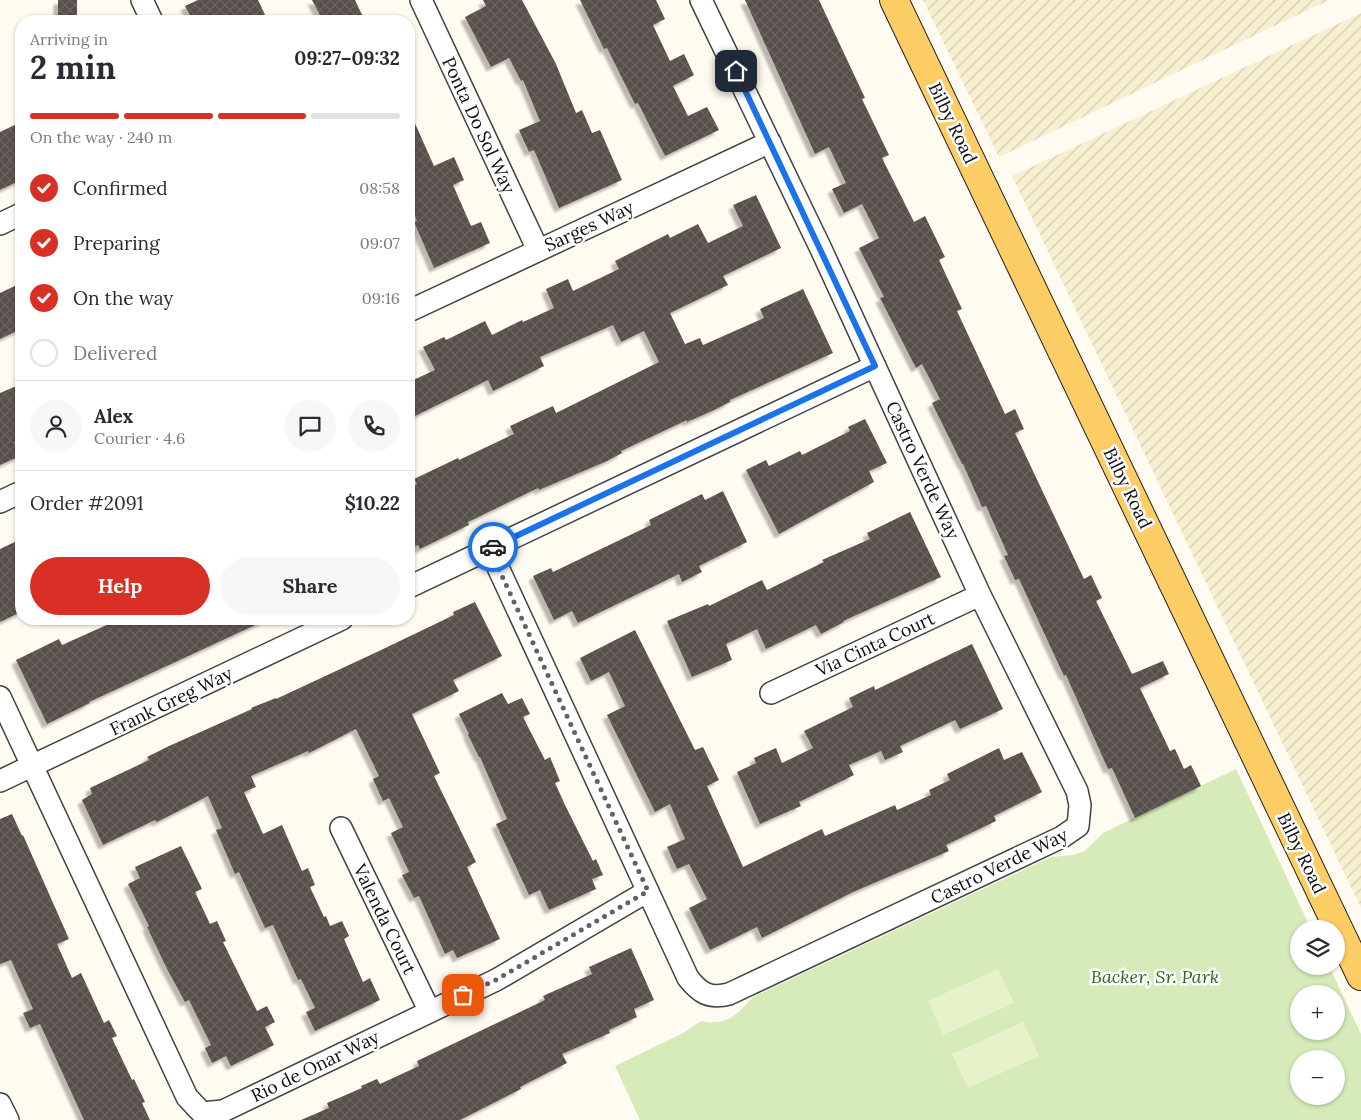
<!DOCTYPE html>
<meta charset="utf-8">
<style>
body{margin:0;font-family:Lora,serif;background:#f7f7f7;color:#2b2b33;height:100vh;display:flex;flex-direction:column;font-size:19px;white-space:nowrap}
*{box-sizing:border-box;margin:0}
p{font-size:16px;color:#7c7c81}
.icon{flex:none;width:28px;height:28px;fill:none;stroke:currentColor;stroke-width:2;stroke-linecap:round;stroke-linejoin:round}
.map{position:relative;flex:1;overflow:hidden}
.side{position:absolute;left:15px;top:15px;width:400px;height:610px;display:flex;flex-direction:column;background:#fff;border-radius:20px;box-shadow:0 1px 4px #0004}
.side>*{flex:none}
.fabs{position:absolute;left:1290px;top:920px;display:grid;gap:10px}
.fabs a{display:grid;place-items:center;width:55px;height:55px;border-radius:50%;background:#fff;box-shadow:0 1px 4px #0004;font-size:25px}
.pin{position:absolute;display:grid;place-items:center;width:42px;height:42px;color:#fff;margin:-21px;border-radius:10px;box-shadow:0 2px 8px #0006}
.courier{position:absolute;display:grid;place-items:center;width:50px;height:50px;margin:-25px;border:4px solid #1a73e8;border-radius:50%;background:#fff;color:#222;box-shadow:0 1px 6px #0007}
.summary em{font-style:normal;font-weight:700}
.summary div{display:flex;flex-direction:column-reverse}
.summary{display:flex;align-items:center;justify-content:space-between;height:85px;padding:0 15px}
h1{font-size:32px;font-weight:700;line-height:38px}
.bar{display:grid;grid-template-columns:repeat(4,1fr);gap:8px 5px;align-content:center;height:60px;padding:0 15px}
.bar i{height:6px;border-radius:4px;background:#e1e1e2}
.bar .current{background:#d93025}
.bar p{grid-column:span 4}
.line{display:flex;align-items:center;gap:12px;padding:0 15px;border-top:1px solid #e1e1e2}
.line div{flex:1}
.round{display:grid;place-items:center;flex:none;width:52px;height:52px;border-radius:26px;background:#f7f7f7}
ol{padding:0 15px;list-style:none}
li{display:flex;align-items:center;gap:15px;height:55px}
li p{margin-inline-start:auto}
li .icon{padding:5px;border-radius:50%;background:#d93025;color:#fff;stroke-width:4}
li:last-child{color:#7c7c81}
li i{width:28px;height:28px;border:2px solid #e1e1e2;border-radius:50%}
.cta{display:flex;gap:10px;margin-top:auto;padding:10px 15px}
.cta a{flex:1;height:58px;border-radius:30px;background:#d93025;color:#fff;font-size:20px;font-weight:700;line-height:58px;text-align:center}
.cta a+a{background:#f7f7f7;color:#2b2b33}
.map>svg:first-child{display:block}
</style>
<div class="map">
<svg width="1361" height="1120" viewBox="0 0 1361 1120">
<defs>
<pattern id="farmland-furrows" width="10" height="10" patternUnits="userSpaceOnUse" patternTransform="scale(1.25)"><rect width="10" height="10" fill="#f6f0d0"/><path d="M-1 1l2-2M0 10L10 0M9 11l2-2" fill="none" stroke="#d2cdb1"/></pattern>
<pattern id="building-cross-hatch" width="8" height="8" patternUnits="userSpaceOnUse" patternTransform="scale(1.25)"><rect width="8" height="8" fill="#584f4b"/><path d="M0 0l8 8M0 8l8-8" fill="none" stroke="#6b6461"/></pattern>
<filter id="shadow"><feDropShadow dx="-4.5" dy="4.5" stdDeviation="1" flood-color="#0004"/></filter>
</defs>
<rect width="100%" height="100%" fill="#fffbf1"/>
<!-- farmland -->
<path fill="url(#farmland-furrows)" d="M 923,0 L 1329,0 L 999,157 Z
M 1361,13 L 1361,908 L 1012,176 Z"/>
<!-- park -->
<path fill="#d6ebb9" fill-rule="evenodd" d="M 1236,769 L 1311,929 L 1299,929 L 1299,966 L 1329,966 L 1361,1034 L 1361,1120 L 640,1120 L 615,1066 L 683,1033 L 701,1021 C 727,1026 737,1015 753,997 L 1051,857 L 1073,855 L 1085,851 L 1103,833 ZM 1299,994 L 1336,994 L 1336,1031 L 1299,1031 ZM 1299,1059 L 1336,1059 L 1336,1096 L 1299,1096 Z"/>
<!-- pitch -->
<path fill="#e7f2cb" d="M 998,969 L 1014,1003 L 943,1035 L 928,1001 Z
M 1023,1022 L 1039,1056 L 968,1088 L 952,1054 Z"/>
<!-- building -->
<path fill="url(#building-cross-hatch)" filter="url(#shadow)" d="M 58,0 L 77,0 L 77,21 L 58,21 Z
M 198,0 L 258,0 L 268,21 L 193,21 L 185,6 Z
M 312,0 L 355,0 L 365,21 L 323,21 Z
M 483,0 L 522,0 L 556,64 L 576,113 L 582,110 L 592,133 L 600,130 L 622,180 L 559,208 L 534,150 L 529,152 L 519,130 L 540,121 L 523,80 L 521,81 L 509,58 L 491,67 L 465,17 L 486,6 Z
M 580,0 L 656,0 L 665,19 L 653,25 L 670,61 L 684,54 L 694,75 L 673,86 L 688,116 L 707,107 L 719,130 L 665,156 L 638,103 L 635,104 L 607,48 L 604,49 Z
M 745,0 L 819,0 L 865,98 L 862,99 L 889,155 L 882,158 L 914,222 L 925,216 L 945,257 L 939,260 L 962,309 L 957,311 L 1005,414 L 1015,409 L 1024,429 L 1015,433 L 1084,579 L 1091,575 L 1102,598 L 1096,601 L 1132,674 L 1163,661 L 1169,674 L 1140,688 L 1170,751 L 1175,749 L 1184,769 L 1191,765 L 1201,786 L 1135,818 L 1112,768 L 1108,769 L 1066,675 L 1064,676 L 1019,579 L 1015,580 L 1004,556 L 1008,555 L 986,506 L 982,507 L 963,464 L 962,464 L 932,403 L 940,399 L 922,364 L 916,368 L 880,298 L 884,297 L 859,248 L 879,238 L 862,204 L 844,213 L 832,189 L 846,183 L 829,147 L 815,154 Z
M 409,110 L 434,166 L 454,157 L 464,180 L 453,185 L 471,226 L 481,222 L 490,243 L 434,268 L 414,222 L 417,221 L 409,202 Z
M 21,122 L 21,180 L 0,190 L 0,132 Z
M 756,195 L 781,248 L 723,276 L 728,285 L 670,313 L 685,344 L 700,338 L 703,345 L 764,318 L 760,309 L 803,289 L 833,353 L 730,400 L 730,402 L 710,412 L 687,422 L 687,420 L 621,451 L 622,453 L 607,461 L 539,490 L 538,488 L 468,522 L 469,525 L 420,549 L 418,545 L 409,550 L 409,488 L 417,484 L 414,479 L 458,458 L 459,460 L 514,434 L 510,426 L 553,406 L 556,413 L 659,362 L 644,331 L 621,342 L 613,325 L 540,357 L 544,366 L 493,391 L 488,380 L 409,419 L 409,382 L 435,370 L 423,347 L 444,337 L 446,340 L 485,321 L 492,335 L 522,320 L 523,322 L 554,308 L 546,289 L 568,279 L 573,291 L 619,269 L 615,261 L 668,234 L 670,238 L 698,224 L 708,243 L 743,226 L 733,205 Z
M 21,283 L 21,329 L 0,339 L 0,293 Z
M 21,384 L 21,439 L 14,442 L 20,456 L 0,465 L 0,393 Z
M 865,419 L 887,463 L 869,471 L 874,482 L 779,534 L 746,470 L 766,460 L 769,466 L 800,451 L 802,455 L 850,431 L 848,427 Z
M 723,491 L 747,542 L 699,566 L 702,572 L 682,582 L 679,574 L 578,623 L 572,611 L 554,620 L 533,576 L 551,568 L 553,572 L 651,525 L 649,520 L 702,494 L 705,500 Z
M 910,512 L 941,577 L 843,621 L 844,622 L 821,634 L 816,625 L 766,649 L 757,629 L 726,644 L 732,660 L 692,677 L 667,621 L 708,604 L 709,606 L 762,580 L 767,590 L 824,562 L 822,560 L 870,539 L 867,533 Z
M 21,539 L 21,612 L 0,622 L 0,549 Z
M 475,602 L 502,656 L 453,680 L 459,691 L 412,714 L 440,773 L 434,776 L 476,862 L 467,867 L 500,939 L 457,958 L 453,950 L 445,954 L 419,896 L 414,898 L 402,875 L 409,872 L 391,833 L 403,827 L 389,798 L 383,801 L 373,779 L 379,776 L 356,729 L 309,753 L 308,751 L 251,776 L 256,787 L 244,792 L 263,834 L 282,825 L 302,871 L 308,868 L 315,885 L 310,887 L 324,917 L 326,916 L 330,926 L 342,921 L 349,936 L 344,939 L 363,982 L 370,978 L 380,1000 L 315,1031 L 306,1012 L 315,1008 L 301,979 L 298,980 L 273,925 L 265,928 L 239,872 L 235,874 L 216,830 L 222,828 L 208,796 L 157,822 L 155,820 L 103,845 L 82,800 L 92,794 L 90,788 L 149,760 L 147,757 L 169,746 L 252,709 L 251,708 L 276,698 L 276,699 L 379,651 L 454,615 L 453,612 Z
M 120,619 L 268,619 L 89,702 L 90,703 L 47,724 L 16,660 L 59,639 L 62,645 Z
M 635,630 L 695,750 L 703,747 L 719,780 L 707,786 L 743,867 L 822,829 L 825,836 L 895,805 L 897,810 L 931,795 L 929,790 L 950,780 L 947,774 L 999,748 L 1004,760 L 1022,752 L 1042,792 L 994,816 L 996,821 L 946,845 L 949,851 L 853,892 L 762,938 L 757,927 L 710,950 L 689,908 L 707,899 L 689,864 L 677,869 L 667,847 L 685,839 L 670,804 L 655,812 L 607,715 L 625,706 L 609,672 L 591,681 L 580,658 Z
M 972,644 L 1003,709 L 960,729 L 955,720 L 900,746 L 903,752 L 885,760 L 881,751 L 849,765 L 854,775 L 799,802 L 801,806 L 760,824 L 737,772 L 756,763 L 754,758 L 776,748 L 782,763 L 813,748 L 804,731 L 853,707 L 849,698 L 874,686 L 875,690 Z
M 502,693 L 508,704 L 522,698 L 530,714 L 523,717 L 545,760 L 550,757 L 560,781 L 555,783 L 566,807 L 593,861 L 596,859 L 603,875 L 592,879 L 596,889 L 549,910 L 540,890 L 529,895 L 496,824 L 507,819 L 480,757 L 479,757 L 468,735 L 469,734 L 459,714 Z
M 12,814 L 22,836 L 23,835 L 69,939 L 57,944 L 72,978 L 81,973 L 104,1023 L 109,1020 L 117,1036 L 112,1038 L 132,1080 L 134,1079 L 145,1102 L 142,1103 L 150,1120 L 84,1120 L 40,1024 L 30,1028 L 23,1013 L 33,1009 L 11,960 L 0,964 L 0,819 Z
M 181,846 L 202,889 L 195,892 L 210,924 L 217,921 L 226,941 L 223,942 L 257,1011 L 267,1006 L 275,1022 L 265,1027 L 274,1045 L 231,1066 L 226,1056 L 212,1063 L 205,1048 L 211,1045 L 189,1000 L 185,1002 L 167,969 L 147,927 L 149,926 L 128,884 L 140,878 L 135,867 Z
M 631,948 L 654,1000 L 634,1009 L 637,1017 L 609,1030 L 610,1033 L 562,1054 L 567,1063 L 520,1087 L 521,1089 L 460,1120 L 301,1120 L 329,1108 L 327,1103 L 362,1088 L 361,1086 L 377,1079 L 380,1084 L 419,1066 L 417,1061 L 545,1000 L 543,996 L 592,974 L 589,967 Z"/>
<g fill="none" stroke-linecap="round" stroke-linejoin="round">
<!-- minor casing -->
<g stroke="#424242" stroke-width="24">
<path id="minor" d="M 142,0 L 152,21
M 421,0 L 538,250
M 0,224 L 21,214
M 409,311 L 770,142
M 0,502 L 21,492
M 489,548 L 688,978 C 700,993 709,999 729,994 L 1062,837 L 1078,826 L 1080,805 L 1077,791 L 980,595 L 821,249 L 701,0
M 409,587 L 875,366
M 771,693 L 980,595
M 0,697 L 187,1097 L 202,1113 L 223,1111 L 496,980 L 648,891
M 0,781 L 342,619
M 341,828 L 429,1010
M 0,1104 L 8,1120"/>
</g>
<!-- major casing -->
<g stroke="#202020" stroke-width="30">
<path id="major" d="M 894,0 L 1361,976"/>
</g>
<!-- minor -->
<use href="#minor" stroke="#fff" stroke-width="21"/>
<!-- major -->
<use href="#major" stroke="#fccd64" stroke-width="28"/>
</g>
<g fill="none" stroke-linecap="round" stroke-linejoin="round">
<!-- done -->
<path stroke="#63625e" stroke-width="5" stroke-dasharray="0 9" d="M 463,995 L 496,980 L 648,891 L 489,548 L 493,547"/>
<!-- route -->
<path stroke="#1a73e8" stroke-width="6" d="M 493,547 L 875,366 L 736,71"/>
</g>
<g text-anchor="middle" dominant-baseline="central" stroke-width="5" stroke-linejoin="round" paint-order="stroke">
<!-- street labels -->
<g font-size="18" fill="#0f0f0f" stroke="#fff">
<text transform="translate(953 123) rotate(64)">Bilby Road</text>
<text transform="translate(479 125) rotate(65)">Ponta Do Sol Way</text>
<text transform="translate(589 226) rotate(-25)">Sarges Way</text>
<text transform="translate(923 470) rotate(65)">Castro Verde Way</text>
<text transform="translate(1128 488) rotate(64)">Bilby Road</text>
<text transform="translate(875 644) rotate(-25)">Via Cinta Court</text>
<text transform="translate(171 701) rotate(-26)">Frank Greg Way</text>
<text transform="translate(1302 853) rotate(64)">Bilby Road</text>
<text transform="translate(999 866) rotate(-26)">Castro Verde Way</text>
<text transform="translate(385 919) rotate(64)">Valenda Court</text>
<text transform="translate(315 1066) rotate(-26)">Rio de Onar Way</text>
</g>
<!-- park labels -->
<g font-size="18" font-style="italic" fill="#31691d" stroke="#fff">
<text x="1155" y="976">Backer, Sr. Park</text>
</g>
</g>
</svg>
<div class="fabs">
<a><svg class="icon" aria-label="layers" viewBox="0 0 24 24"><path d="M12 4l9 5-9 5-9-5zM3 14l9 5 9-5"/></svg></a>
<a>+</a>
<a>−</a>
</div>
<div class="pin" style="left:463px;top:995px;background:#ea580c"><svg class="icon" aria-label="bag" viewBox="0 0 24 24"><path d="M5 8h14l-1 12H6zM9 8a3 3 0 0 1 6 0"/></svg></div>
<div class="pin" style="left:736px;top:71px;background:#1f2937"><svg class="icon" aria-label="home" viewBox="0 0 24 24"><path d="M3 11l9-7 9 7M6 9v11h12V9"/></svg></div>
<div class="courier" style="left:493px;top:547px"><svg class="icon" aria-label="car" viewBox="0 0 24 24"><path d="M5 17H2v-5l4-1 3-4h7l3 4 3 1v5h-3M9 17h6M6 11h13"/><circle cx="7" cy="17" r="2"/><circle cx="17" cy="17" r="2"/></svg></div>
<section class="side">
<div class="summary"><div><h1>2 min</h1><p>Arriving in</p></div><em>09:27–09:32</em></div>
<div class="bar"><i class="current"></i><i class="current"></i><i class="current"></i><i></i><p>On the way · 240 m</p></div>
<ol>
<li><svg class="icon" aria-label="check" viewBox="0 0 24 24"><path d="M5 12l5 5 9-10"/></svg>Confirmed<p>08:58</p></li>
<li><svg class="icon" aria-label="check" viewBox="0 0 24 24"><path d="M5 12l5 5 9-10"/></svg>Preparing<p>09:07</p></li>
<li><svg class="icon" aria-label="check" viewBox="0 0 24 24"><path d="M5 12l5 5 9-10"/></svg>On the way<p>09:16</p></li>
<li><i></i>Delivered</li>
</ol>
<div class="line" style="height:90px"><a class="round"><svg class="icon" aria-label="person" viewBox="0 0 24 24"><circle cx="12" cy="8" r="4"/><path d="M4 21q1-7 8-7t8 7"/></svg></a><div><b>Alex</b><p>Courier · 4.6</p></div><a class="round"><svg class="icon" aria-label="chat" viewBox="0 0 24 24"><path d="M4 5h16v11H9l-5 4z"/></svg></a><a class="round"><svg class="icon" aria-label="phone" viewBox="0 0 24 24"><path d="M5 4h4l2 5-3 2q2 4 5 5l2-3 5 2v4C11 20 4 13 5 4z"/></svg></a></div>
<div class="line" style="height:65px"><div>Order #2091</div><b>$10.22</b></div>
<div class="cta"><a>Help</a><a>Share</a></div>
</section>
</div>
